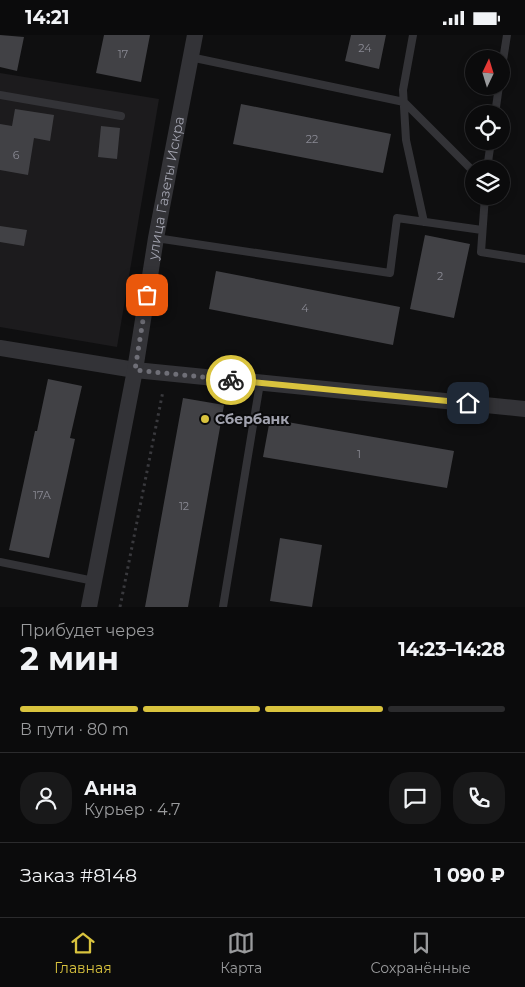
<!DOCTYPE html>
<html lang="ru">
<meta charset="utf-8">
<style>
body{margin:0;font-family:Montserrat,sans-serif;background:#19191a;color:#f1f3f6;height:100vh;display:flex;flex-direction:column;font-size:19px;white-space:nowrap}
*{box-sizing:border-box;margin:0}
p{font-size:16px;color:#9a9b9d}
.icon{flex:none;width:28px;height:28px;fill:none;stroke:currentColor;stroke-width:2;stroke-linecap:round;stroke-linejoin:round}
.map{position:relative;height:572px;overflow:hidden}
.sheet{display:flex;flex-direction:column;background:#0b0b0c;flex:1}
.sheet>*{flex:none}
.needle{width:32px;rotate:4deg}
.fabs{position:absolute;left:465px;top:15px;display:grid;gap:10px}
.fabs a{display:grid;place-items:center;width:45px;height:45px;border-radius:50%;background:#0b0b0c;box-shadow:0 2px 8px #0003,0 0 0 1px #2b2b2d;font-size:25px}
.pin{position:absolute;display:grid;place-items:center;width:42px;height:42px;color:#fff;margin:-21px;border-radius:10px;box-shadow:0 2px 8px #0006}
.courier{position:absolute;display:grid;place-items:center;width:50px;height:50px;margin:-25px;border:4px solid #d9c33e;border-radius:50%;background:#fff;color:#222;box-shadow:0 1px 6px #0007}
.head em{font-style:normal;font-weight:700}
.head div{display:flex;flex-direction:column-reverse}
.head{display:flex;align-items:center;justify-content:space-between;height:85px;padding:0 20px}
h1{font-size:32px;font-weight:700;line-height:38px}
.bar{display:grid;grid-template-columns:repeat(4,1fr);gap:8px 5px;align-content:center;height:60px;padding:0 20px}
.bar i{height:6px;border-radius:4px;background:#2b2b2d}
.bar .current{background:#d9c33e}
.bar p{grid-column:span 4}
.line{display:flex;align-items:center;gap:12px;padding:0 20px;border-top:1px solid #2b2b2d}
.line div{flex:1}
.round{display:grid;place-items:center;flex:none;width:52px;height:52px;border-radius:20px;background:#19191a}
.status{display:flex;justify-content:space-between;align-items:center;height:35px;padding:0 25px;background:#0b0b0c;direction:ltr}
.status svg{height:14px;fill:currentColor}
.menu{display:flex;justify-content:space-around;align-items:center;height:70px;border-top:1px solid #2b2b2d;background:#0b0b0c;font-size:14px;color:#9a9b9d}
.menu a{display:grid;justify-items:center;gap:2px}
.menu .current{color:#d9c33e}
.map>svg:first-child{display:block}
</style>
<div class="status"><b>14:21</b><svg viewBox="0 0 49 12"><path d="M0 12V9h3v3zM5 12V6h3v6zM10 12V3h3v9zM15 12V0h3v12zM26 1h20v11H26zM47 4h2v5h-2z"/></svg></div>
<div class="map">
<svg width="525" height="572" viewBox="0 0 525 572">
<rect width="100%" height="100%" fill="#0f0f10"/>
<!-- built -->
<path fill="#1c1b1d" d="M 0,38 L 159,64 L 117,312 L 0,292 Z"/>
<!-- building -->
<path fill="#414145" d="M 0,0 L 24,2 L 17,36 L 0,32 Z
M 104,0 L 150,0 L 141,47 L 96,38 Z
M 351,0 L 386,0 L 379,34 L 345,26 Z
M 241,69 L 391,99 L 383,138 L 233,109 Z
M 15,74 L 54,80 L 50,106 L 34,103 L 28,140 L 0,135 L 0,89 L 12,91 Z
M 101,91 L 120,93 L 117,124 L 98,122 Z
M 0,191 L 27,195 L 24,211 L 0,207 Z
M 425,200 L 470,209 L 454,283 L 410,274 Z
M 216,236 L 400,272 L 393,310 L 209,274 Z
M 48,344 L 82,351 L 70,403 L 75,404 L 49,523 L 9,515 L 35,396 L 37,396 Z
M 183,363 L 224,370 L 188,572 L 145,572 Z
M 270,384 L 454,416 L 447,453 L 263,422 Z
M 280,503 L 322,510 L 312,572 L 270,566 Z"/>
<g fill="none" stroke-linecap="round" stroke-linejoin="round">
<!-- path -->
<path stroke="#39393d" stroke-width="3" stroke-dasharray="2.5 4" stroke-linecap="butt" d="M 120,572 L 163,356"/>
<!-- service -->
<path stroke="#333337" stroke-width="8" d="M 413,0 L 403,55 L 406,105 L 424,187
M 190,22 L 404,67 L 474,137
M 501,38 L 507,0
M 0,60 L 121,81
M 495,79 L 499,51
M 487,134 L 491,106
M 485,161 L 481,217 L 525,224
M 156,203 L 390,238 L 397,183 L 482,195
M 0,527 L 94,546
M 223,572 L 260,348"/>
<!-- minor -->
<g stroke="#333337" stroke-width="16">
<path d="M 0,313 L 135,335 L 525,374"/>
<path id="s1" d="M 89,572 L 135,335 L 156,203 L 195,0"/>
</g>
</g>
<g fill="none" stroke-linecap="round" stroke-linejoin="round">
<!-- done -->
<path stroke="#6f6f77" stroke-width="5" stroke-dasharray="0 9" d="M 147,260 L 135,335 L 231,345"/>
<!-- route -->
<path stroke="#d9c33e" stroke-width="6" d="M 231,345 L 468,368"/>
</g>
<!-- markers -->
<circle fill="#d9c33e" stroke="#0a0a0b" stroke-width="2" cx="205" cy="384" r="5"/>
<g text-anchor="middle" dominant-baseline="central" stroke-width="4" stroke-linejoin="round" paint-order="stroke">
<!-- number labels -->
<g font-size="11" fill="#8a8a94">
<text x="365" y="13">24</text>
<text x="123" y="19">17</text>
<text x="312" y="104">22</text>
<text x="16" y="120">6</text>
<text x="440" y="241">2</text>
<text x="305" y="273">4</text>
<text x="359" y="419">1</text>
<text x="42" y="460">17А</text>
<text x="184" y="471">12</text>
</g>
<!-- street labels -->
<g font-size="14" fill="#a2a3af" stroke="#0a0a0b">
<text stroke="none"><textPath href="#s1" startOffset="426">улица Газеты Искра</textPath></text>
</g>
<!-- poi labels -->
<g font-size="14" font-weight="bold" fill="#a2a3af" stroke="#0a0a0b" text-anchor="start">
<text x="215" y="384">Сбербанк</text>
</g>
</g>
</svg>
<div class="fabs">
<a><svg class="needle" viewBox="-14 -14 28 28"><path d="M0-13l5 13h-10z" fill="#e53935"/><path d="M0 13l5-13h-10z" fill="#9a9b9d"/></svg></a>
<a><svg class="icon" aria-label="locate" viewBox="0 0 24 24"><circle cx="12" cy="12" r="6"/><path d="M12 2v4M12 18v4M2 12h4M18 12h4"/></svg></a>
<a><svg class="icon" aria-label="layers" viewBox="0 0 24 24"><path d="M12 4l9 5-9 5-9-5zM3 14l9 5 9-5"/></svg></a>
</div>
<div class="pin" style="left:147px;top:260px;background:#ea580c"><svg class="icon" aria-label="bag" viewBox="0 0 24 24"><path d="M5 8h14l-1 12H6zM9 8a3 3 0 0 1 6 0"/></svg></div>
<div class="pin" style="left:468px;top:368px;background:#1f2937"><svg class="icon" aria-label="home" viewBox="0 0 24 24"><path d="M3 11l9-7 9 7M6 9v11h12V9"/></svg></div>
<div class="courier" style="left:231px;top:345px"><svg class="icon" aria-label="bike" viewBox="0 0 24 24"><circle cx="6" cy="16" r="4"/><circle cx="18" cy="16" r="4"/><path d="M6 16l4-8h5l3 8M10 8l3 8H6M13 5h3"/></svg></div>
</div>
<section class="sheet">
<div class="head"><div><h1>2 мин</h1><p>Прибудет через</p></div><em>14:23–14:28</em></div>
<div class="bar"><i class="current"></i><i class="current"></i><i class="current"></i><i></i><p>В пути · 80 m</p></div>
<div class="line" style="height:90px"><a class="round"><svg class="icon" aria-label="person" viewBox="0 0 24 24"><circle cx="12" cy="8" r="4"/><path d="M4 21q1-7 8-7t8 7"/></svg></a><div><b>Анна</b><p>Курьер · 4.7</p></div><a class="round"><svg class="icon" aria-label="chat" viewBox="0 0 24 24"><path d="M4 5h16v11H9l-5 4z"/></svg></a><a class="round"><svg class="icon" aria-label="phone" viewBox="0 0 24 24"><path d="M5 4h4l2 5-3 2q2 4 5 5l2-3 5 2v4C11 20 4 13 5 4z"/></svg></a></div>
<div class="line" style="height:65px"><div>Заказ #8148</div><b>1 090 ₽</b></div>
</section>
<nav class="menu">
<a class="current"><svg class="icon" aria-label="home" viewBox="0 0 24 24"><path d="M3 11l9-7 9 7M6 9v11h12V9"/></svg>Главная</a>
<a><svg class="icon" aria-label="map" viewBox="0 0 24 24"><path d="M3 6l6-2 6 2 6-2v14l-6 2-6-2-6 2zM9 4v14M15 6v14"/></svg>Карта</a>
<a><svg class="icon" aria-label="saved" viewBox="0 0 24 24"><path d="M7 4h10v16l-5-4-5 4z"/></svg>Сохранённые</a>
</nav>
